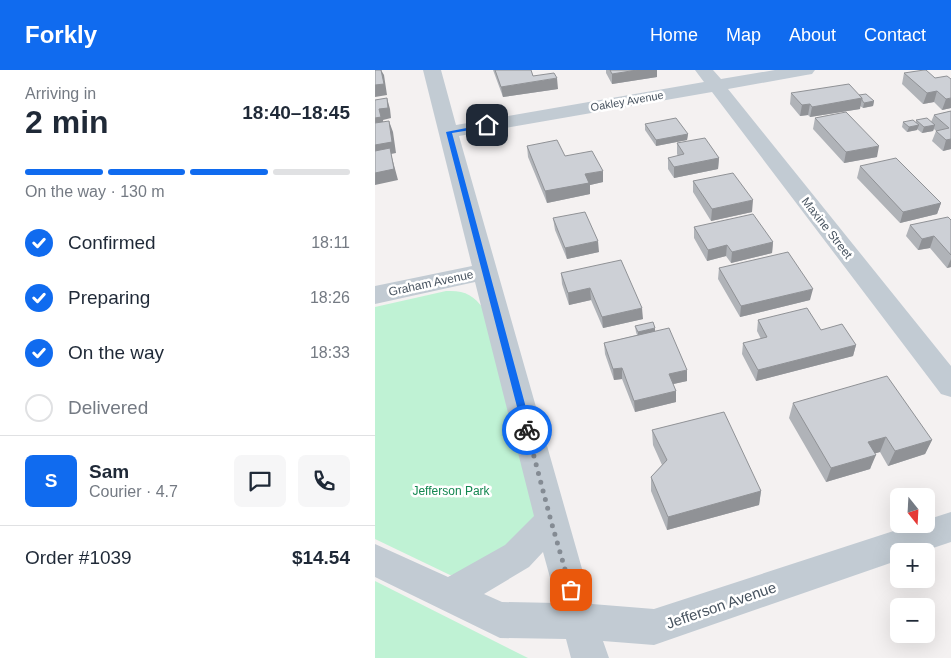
<!DOCTYPE html>
<meta charset="utf-8">
<style>
body{margin:0;font-family:Arial,sans-serif;background:#f6f6f7;color:#1f2937;height:100vh;display:flex;flex-direction:column;font-size:19px;white-space:nowrap}
*{box-sizing:border-box;margin:0}
p{font-size:16px;color:#747a83}
.icon{flex:none;width:28px;height:28px;fill:none;stroke:currentColor;stroke-width:2;stroke-linecap:round;stroke-linejoin:round}
.map{position:relative;flex:1;overflow:hidden}
.details{display:flex;flex-direction:column;background:#fff;width:375px}
.details>*{flex:none}
.needle{width:32px;rotate:162deg}
.tools{position:absolute;left:515px;top:418px;display:grid;gap:10px}
.tools a{display:grid;place-items:center;width:45px;height:45px;border-radius:8px;background:#fff;box-shadow:0 5px 20px #0002;font-size:25px}
.pin{position:absolute;display:grid;place-items:center;width:42px;height:42px;color:#fff;margin:-21px;border-radius:10px;box-shadow:0 2px 8px #0006}
.courier{position:absolute;display:grid;place-items:center;width:50px;height:50px;margin:-25px;border:4px solid #106bef;border-radius:50%;background:#fff;color:#222;box-shadow:0 1px 6px #0007}
.summary em{font-style:normal;font-weight:600}
.summary div{display:flex;flex-direction:column-reverse}
.summary{display:flex;align-items:center;justify-content:space-between;height:85px;padding:0 25px}
h1{font-size:32px;font-weight:600;line-height:38px}
.bar{display:grid;grid-template-columns:repeat(4,1fr);gap:8px 5px;align-content:center;height:60px;padding:0 25px}
.bar i{height:6px;border-radius:4px;background:#e0e1e3}
.bar .active{background:#106bef}
.bar p{grid-column:span 4}
.line{display:flex;align-items:center;gap:12px;padding:0 25px;border-top:1px solid #e0e1e3}
.line div{flex:1}
.round{display:grid;place-items:center;flex:none;width:52px;height:52px;border-radius:8px;background:#f6f6f7}
ol{padding:0 25px;list-style:none}
li{display:flex;align-items:center;gap:15px;height:55px}
li p{margin-inline-start:auto}
li .icon{padding:5px;border-radius:50%;background:#106bef;color:#fff;stroke-width:4}
li:last-child{color:#747a83}
li i{width:28px;height:28px;border:2px solid #e0e1e3;border-radius:50%}
header{display:flex;align-items:center;gap:30px;box-sizing:border-box;height:70px;padding:0 25px;background:#106bef;color:#fff}
header strong{font-size:24px}
nav{display:flex;gap:28px;margin-inline-start:auto;font-size:18px}
main{display:flex;flex:1;min-height:0}
.map>svg:first-child{display:block}
</style>
<header>
<strong>Forkly</strong>
<nav><a>Home</a><a>Map</a><a>About</a><a>Contact</a></nav>
</header>
<main>
<section class="details">
<div class="summary"><div><h1>2 min</h1><p>Arriving in</p></div><em>18:40–18:45</em></div>
<div class="bar"><i class="active"></i><i class="active"></i><i class="active"></i><i></i><p>On the way · 130 m</p></div>
<ol>
<li><svg class="icon" aria-label="check" viewBox="0 0 24 24"><path d="M5 12l5 5 9-10"/></svg>Confirmed<p>18:11</p></li>
<li><svg class="icon" aria-label="check" viewBox="0 0 24 24"><path d="M5 12l5 5 9-10"/></svg>Preparing<p>18:26</p></li>
<li><svg class="icon" aria-label="check" viewBox="0 0 24 24"><path d="M5 12l5 5 9-10"/></svg>On the way<p>18:33</p></li>
<li><i></i>Delivered</li>
</ol>
<div class="line" style="height:90px"><b class="round" style="background:#106bef;color:#fff">S</b><div><b>Sam</b><p>Courier · 4.7</p></div><a class="round"><svg class="icon" aria-label="chat" viewBox="0 0 24 24"><path d="M4 5h16v11H9l-5 4z"/></svg></a><a class="round"><svg class="icon" aria-label="phone" viewBox="0 0 24 24"><path d="M5 4h4l2 5-3 2q2 4 5 5l2-3 5 2v4C11 20 4 13 5 4z"/></svg></a></div>
<div class="line" style="height:65px"><div>Order #1039</div><b>$14.54</b></div>
</section>
<div class="map">
<svg width="576" height="588" viewBox="0 0 576 588">
<rect width="100%" height="100%" fill="#f4f1f1"/>
<!-- green -->
<path fill="#bff2d4" d="M 71,221 C 90,220 98,225 109,239 L 160,447 L 146,467 L 97,503 L 75,505 L 0,469 L 0,237 Z
M 0,511 L 145,584 L 153,588 L 0,588 Z"/>
<g fill="none" stroke-linecap="round" stroke-linejoin="round">
<!-- street -->
<path fill="#c2cbd3" fill-rule="evenodd" d="M 48,0 L 66,0 L 81,55 L 329,12 L 320,0 L 338,0 L 346,9 L 400,0 L 440,0 L 437,4 L 431,5 L 353,19 L 576,296 L 576,327 L 566,324 L 337,22 L 84,66 L 217,534 L 279,539 L 540,454 L 551,454 L 551,450 L 576,442 L 576,472 L 549,481 L 524,481 L 524,490 L 279,575 L 228,571 L 234,588 L 196,588 L 191,569 L 125,568 L 0,507 L 0,474 L 73,507 L 130,475 L 159,446 L 100,212 L 0,234 L 0,216 L 97,196 ZM 168,482 L 182,533 L 127,532 L 109,524 L 154,497 Z"/>
</g>
<!-- wall -->
<path fill="#b0b3b8" d="M 118,0 L 157,0 L 156,0 L 158,6 L 183,19 L 128,27 Z
M 231,0 L 282,0 L 282,7 L 237,14 L 231,3 Z
M 529,3 L 560,8 L 576,38 L 567,40 L 559,32 L 548,34 L 527,14 Z
M 416,23 L 484,25 L 499,31 L 498,36 L 488,38 L 485,36 L 485,39 L 435,47 L 433,45 L 425,46 L 415,34 Z
M 576,41 L 576,79 L 568,81 L 557,71 L 561,61 L 559,59 L 558,61 L 547,63 L 542,59 L 542,60 L 532,62 L 527,57 L 528,52 L 541,52 L 541,50 L 556,52 L 559,45 Z
M 440,48 L 502,87 L 469,93 L 438,59 Z
M 270,54 L 313,64 L 312,70 L 281,76 L 270,60 Z
M 302,73 L 344,88 L 343,99 L 299,108 L 293,99 L 293,88 L 303,86 L 302,84 Z
M 152,76 L 190,86 L 228,112 L 215,115 L 215,124 L 172,133 L 153,87 Z
M 485,96 L 566,133 L 562,144 L 525,153 L 482,108 Z
M 318,111 L 377,142 L 336,151 L 318,122 Z
M 178,148 L 224,182 L 192,189 L 180,160 Z
M 576,150 L 576,197 L 572,198 L 555,178 L 543,180 L 531,166 L 535,155 Z
M 319,157 L 398,172 L 397,183 L 356,193 L 351,186 L 332,191 L 319,168 Z
M 344,198 L 435,230 L 365,247 L 343,209 Z
M 186,203 L 268,249 L 228,258 L 216,230 L 194,235 L 187,214 Z
M 383,250 L 446,260 L 481,275 L 478,286 L 381,311 L 367,284 L 368,273 L 386,269 L 382,261 Z
M 260,256 L 280,261 L 312,311 L 298,314 L 301,321 L 301,332 L 260,342 L 247,309 L 239,310 L 230,284 L 229,273 L 262,265 L 261,262 Z
M 418,333 L 557,370 L 550,384 L 513,396 L 505,382 L 500,383 L 495,399 L 451,412 L 414,348 Z
M 277,360 L 386,421 L 384,435 L 292,460 L 276,421 L 276,407 L 287,395 L 278,375 Z"/>
<!-- shaded-wall -->
<path fill="#909296" d="M 6,0 L 9,5 L 12,25 L 0,27 L 0,15 Z
M 262,0 L 282,0 L 282,7 L 237,14 L 237,4 Z
M 182,8 L 183,19 L 128,27 L 126,17 Z
M 562,21 L 559,32 L 548,34 L 552,23 Z
M 12,28 L 15,39 L 16,48 L 8,50 L 9,58 L 0,59 L 0,48 L 4,39 Z
M 487,28 L 485,39 L 435,47 L 437,37 Z
M 576,28 L 576,38 L 567,40 L 571,29 Z
M 499,31 L 498,36 L 488,38 L 489,33 Z
M 435,34 L 433,45 L 425,46 L 427,35 Z
M 14,51 L 18,62 L 21,83 L 16,84 L 23,110 L 0,115 L 0,75 Z
M 544,55 L 542,60 L 532,62 L 534,57 Z
M 560,55 L 558,61 L 547,63 L 549,57 Z
M 313,64 L 312,70 L 281,76 L 281,70 Z
M 576,69 L 576,79 L 568,81 L 571,70 Z
M 504,76 L 502,87 L 469,93 L 471,82 Z
M 344,88 L 343,99 L 299,108 L 299,97 Z
M 228,101 L 228,112 L 215,115 L 215,124 L 172,133 L 170,121 L 210,104 Z
M 378,130 L 377,142 L 336,151 L 337,139 Z
M 566,133 L 562,144 L 525,153 L 528,142 Z
M 559,166 L 555,178 L 543,180 L 547,169 Z
M 223,171 L 224,182 L 192,189 L 190,178 Z
M 398,172 L 397,183 L 356,193 L 357,182 Z
M 352,175 L 351,186 L 332,191 L 333,180 Z
M 576,189 L 576,197 L 572,198 Z
M 215,218 L 216,230 L 194,235 L 193,223 Z
M 438,219 L 435,230 L 365,247 L 366,236 Z
M 267,238 L 268,249 L 228,258 L 227,247 Z
M 280,258 L 280,264 L 263,268 L 263,262 Z
M 481,275 L 478,286 L 381,311 L 383,300 Z
M 247,298 L 247,309 L 239,310 L 238,299 Z
M 312,300 L 312,311 L 294,315 L 294,304 Z
M 301,321 L 301,332 L 260,342 L 259,331 Z
M 511,367 L 505,382 L 488,387 L 493,372 Z
M 557,370 L 550,384 L 513,396 L 520,381 Z
M 501,385 L 495,399 L 451,412 L 456,398 Z
M 386,421 L 384,435 L 292,460 L 293,447 Z"/>
<!-- building -->
<path fill="#cdd0d6" stroke="#909296" d="M 0,0 L 6,0 L 9,14 L 0,15 Z
M 120,0 L 156,0 L 158,6 L 179,3 L 182,8 L 126,17 Z
M 235,0 L 262,0 L 237,4 Z
M 549,0 L 551,0 L 560,8 L 572,6 L 576,9 L 576,28 L 571,29 L 562,21 L 552,23 L 529,3 Z
M 474,14 L 487,28 L 437,37 L 435,34 L 427,35 L 416,23 Z
M 491,24 L 499,31 L 489,33 L 487,30 L 487,28 L 484,25 Z
M 12,28 L 13,38 L 4,39 L 6,47 L 0,48 L 0,30 Z
M 576,41 L 576,69 L 571,70 L 561,61 L 574,58 L 559,45 Z
M 471,42 L 504,76 L 471,82 L 440,48 Z
M 301,48 L 313,64 L 281,70 L 270,54 Z
M 552,48 L 560,55 L 549,57 L 541,50 Z
M 538,50 L 544,55 L 534,57 L 528,52 Z
M 14,51 L 17,72 L 0,75 L 0,53 Z
M 330,68 L 344,88 L 299,97 L 293,88 L 309,84 L 302,73 Z
M 182,70 L 190,86 L 217,81 L 228,101 L 210,104 L 214,113 L 170,121 L 152,76 Z
M 15,78 L 19,99 L 0,103 L 0,81 Z
M 521,88 L 566,133 L 528,142 L 485,96 Z
M 358,103 L 378,130 L 337,139 L 318,111 Z
M 210,142 L 223,171 L 190,178 L 178,148 Z
M 378,144 L 398,172 L 357,182 L 352,175 L 333,180 L 319,157 Z
M 573,147 L 576,150 L 576,185 L 559,166 L 547,169 L 535,155 Z
M 413,182 L 438,219 L 366,236 L 344,198 Z
M 246,190 L 267,238 L 227,247 L 215,218 L 193,223 L 186,203 Z
M 432,238 L 446,260 L 467,254 L 481,275 L 383,300 L 368,273 L 392,267 L 383,250 Z
M 278,252 L 280,258 L 263,262 L 260,256 Z
M 294,258 L 312,300 L 294,304 L 301,321 L 259,331 L 247,298 L 238,299 L 229,273 Z
M 512,306 L 557,370 L 520,381 L 511,367 L 493,372 L 501,385 L 456,398 L 418,333 Z
M 349,342 L 386,421 L 293,447 L 276,407 L 292,390 L 277,360 Z"/>
<!-- route -->
<path fill="#106bef" d="M 112,54 L 114,57 L 77,63 L 157,360 L 152,363 L 148,360 L 71,62 Z"/>
<g fill="none" stroke-linecap="round" stroke-linejoin="round">
<!-- done -->
<path stroke="#848b93" stroke-width="5" stroke-dasharray="0 9" d="M 152,360 L 176,451 L 196,520"/>
</g>
<g text-anchor="middle" dominant-baseline="central" stroke-width="5" stroke-linejoin="round" paint-order="stroke">
<!-- far-street labels -->
<g font-size="11" fill="#485460" stroke="#fff">
<text transform="translate(252 31) rotate(-10)">Oakley Avenue</text>
</g>
<!-- street labels -->
<g font-size="12" fill="#485460" stroke="#fff">
<text transform="translate(452 158) rotate(52)">Maxine Street</text>
<text transform="translate(56 213) rotate(-12)">Graham Avenue</text>
</g>
<!-- park labels -->
<g font-size="12" fill="#138750" stroke="#fff">
<text x="76" y="421">Jefferson Park</text>
</g>
<!-- near-street labels -->
<g font-size="15" fill="#485460" stroke="#fff">
<text transform="translate(346 535) rotate(-19)">Jefferson Avenue</text>
</g>
</g>
</svg>
<div class="tools">
<a><svg class="needle" viewBox="-14 -14 28 28"><path d="M0-13l5 13h-10z" fill="#e53935"/><path d="M0 13l5-13h-10z" fill="#747a83"/></svg></a>
<a>+</a>
<a>−</a>
</div>
<div class="pin" style="left:196px;top:520px;background:#ea580c"><svg class="icon" aria-label="bag" viewBox="0 0 24 24"><path d="M5 8h14l-1 12H6zM9 8a3 3 0 0 1 6 0"/></svg></div>
<div class="pin" style="left:112px;top:55px;background:#1f2937"><svg class="icon" aria-label="home" viewBox="0 0 24 24"><path d="M3 11l9-7 9 7M6 9v11h12V9"/></svg></div>
<div class="courier" style="left:152px;top:360px"><svg class="icon" aria-label="bike" viewBox="0 0 24 24"><circle cx="6" cy="16" r="4"/><circle cx="18" cy="16" r="4"/><path d="M6 16l4-8h5l3 8M10 8l3 8H6M13 5h3"/></svg></div>
</div>
</main>
